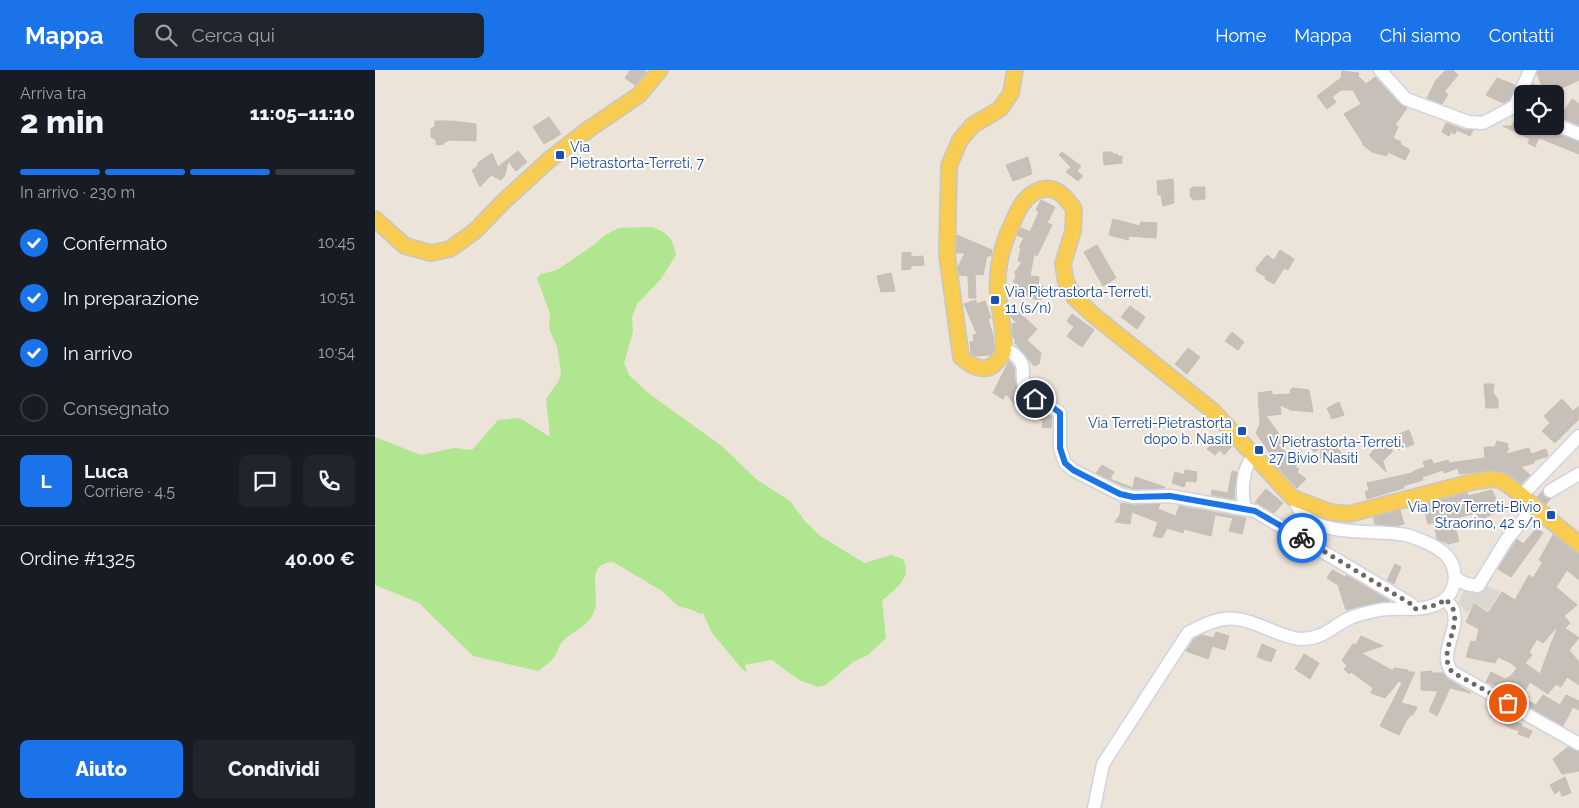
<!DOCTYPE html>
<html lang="it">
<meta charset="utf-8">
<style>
body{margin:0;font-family:Raleway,sans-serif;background:#20242c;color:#f1f3f6;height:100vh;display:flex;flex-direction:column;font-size:19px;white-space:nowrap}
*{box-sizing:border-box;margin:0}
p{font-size:16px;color:#9ea1a6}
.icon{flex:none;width:28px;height:28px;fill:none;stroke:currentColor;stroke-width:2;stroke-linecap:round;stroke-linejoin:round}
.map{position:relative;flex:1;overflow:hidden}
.details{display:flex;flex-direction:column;background:#171b24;width:375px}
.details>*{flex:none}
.tools{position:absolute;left:1139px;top:15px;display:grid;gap:10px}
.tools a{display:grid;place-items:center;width:50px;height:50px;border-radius:8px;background:#171b24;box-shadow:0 1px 4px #0004;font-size:25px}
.pin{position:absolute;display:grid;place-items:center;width:42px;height:42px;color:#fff;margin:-21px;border:2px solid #fff;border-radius:50%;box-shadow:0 1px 5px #0007}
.courier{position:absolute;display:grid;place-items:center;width:50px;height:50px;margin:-25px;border:4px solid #1a73e8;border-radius:50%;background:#fff;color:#222;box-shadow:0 1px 6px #0007}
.headline em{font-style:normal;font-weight:800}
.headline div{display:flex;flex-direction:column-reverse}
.headline{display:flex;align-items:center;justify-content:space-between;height:85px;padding:0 20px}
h1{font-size:32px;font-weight:800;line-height:38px}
.bar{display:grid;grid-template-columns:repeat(4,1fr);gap:8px 5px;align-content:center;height:60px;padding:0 20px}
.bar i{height:6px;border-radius:4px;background:#363941}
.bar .on{background:#1a73e8}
.bar p{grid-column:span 4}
.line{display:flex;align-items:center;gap:12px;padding:0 20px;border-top:1px solid #363941}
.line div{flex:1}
.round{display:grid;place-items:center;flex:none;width:52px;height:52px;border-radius:8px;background:#20242c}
ol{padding:0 20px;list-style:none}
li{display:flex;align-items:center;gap:15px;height:55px}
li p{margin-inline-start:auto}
li .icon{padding:5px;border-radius:50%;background:#1a73e8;color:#fff;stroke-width:4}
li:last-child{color:#9ea1a6}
li i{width:28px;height:28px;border:2px solid #363941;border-radius:50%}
.button{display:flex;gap:10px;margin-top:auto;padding:10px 20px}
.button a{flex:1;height:58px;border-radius:8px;background:#1a73e8;color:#fff;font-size:20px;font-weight:800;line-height:58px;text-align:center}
.button a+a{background:#20242c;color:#f1f3f6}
header{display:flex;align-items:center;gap:30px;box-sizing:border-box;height:70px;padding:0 25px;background:#1a73e8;color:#fff}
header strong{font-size:24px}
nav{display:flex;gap:28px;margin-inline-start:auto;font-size:18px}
.search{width:350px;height:45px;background:#20242c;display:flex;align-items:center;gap:12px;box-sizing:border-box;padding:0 18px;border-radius:8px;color:#9ea1a6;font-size:19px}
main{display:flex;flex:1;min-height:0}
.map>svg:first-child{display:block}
</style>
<header>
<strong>Mappa</strong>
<div class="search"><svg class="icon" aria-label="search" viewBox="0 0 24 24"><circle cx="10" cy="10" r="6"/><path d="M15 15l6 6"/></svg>Cerca qui</div>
<nav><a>Home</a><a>Mappa</a><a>Chi siamo</a><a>Contatti</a></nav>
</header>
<main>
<section class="details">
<div class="headline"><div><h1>2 min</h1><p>Arriva tra</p></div><em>11:05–11:10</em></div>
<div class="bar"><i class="on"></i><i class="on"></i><i class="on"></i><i></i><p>In arrivo · 230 m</p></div>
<ol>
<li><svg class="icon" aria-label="check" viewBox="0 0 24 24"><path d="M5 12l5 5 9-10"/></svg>Confermato<p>10:45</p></li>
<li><svg class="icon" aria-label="check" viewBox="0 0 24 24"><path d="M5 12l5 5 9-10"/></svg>In preparazione<p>10:51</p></li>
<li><svg class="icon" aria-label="check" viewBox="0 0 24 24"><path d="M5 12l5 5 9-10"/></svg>In arrivo<p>10:54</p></li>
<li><i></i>Consegnato</li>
</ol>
<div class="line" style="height:90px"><b class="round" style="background:#1a73e8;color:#fff">L</b><div><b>Luca</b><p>Corriere · 4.5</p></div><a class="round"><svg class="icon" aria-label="chat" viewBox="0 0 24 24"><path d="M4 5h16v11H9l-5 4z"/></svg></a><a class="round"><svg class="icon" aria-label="phone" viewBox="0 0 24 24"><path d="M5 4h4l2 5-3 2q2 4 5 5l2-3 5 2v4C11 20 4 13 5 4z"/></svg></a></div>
<div class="line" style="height:65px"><div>Ordine #1325</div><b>40.00 €</b></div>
<div class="button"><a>Aiuto</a><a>Condividi</a></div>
</section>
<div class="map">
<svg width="1204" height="738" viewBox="0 0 1204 738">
<rect width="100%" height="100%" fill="#ece3d9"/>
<!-- green -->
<path fill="#b1e691" d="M 277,157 C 294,164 297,167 301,185 L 286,209 L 262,234 L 257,247 L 258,262 L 249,293 L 254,305 L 272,322 L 348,377 L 381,409 L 415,431 L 429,450 L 444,465 L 489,493 L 516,485 L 528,489 C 538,509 520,518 507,531 L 511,568 L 493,585 L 478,592 L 451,615 L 443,617 L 424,610 L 397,590 L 370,595 L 372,602 L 367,599 L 337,563 L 328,543 L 325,544 L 317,540 L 303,536 L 287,521 L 238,492 C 209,493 225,524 220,539 C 215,555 201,560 190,569 C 185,573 183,580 180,586 C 176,592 168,597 163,601 L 98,586 L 44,533 L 0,515 L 0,367 L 46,385 L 79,378 L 97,380 L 123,350 L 145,348 L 175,367 L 171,329 L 184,310 L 186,302 L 182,276 L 174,259 L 175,244 L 162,208 L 166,204 L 182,200 L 220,174 L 230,165 L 244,158 Z"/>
<!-- plaza -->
<path fill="#dcd6d0" d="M 1093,508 L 1125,522 L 1113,541 L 1099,534 L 1092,543 L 1084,533 Z"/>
<!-- building -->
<path fill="#c7c0b9" stroke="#c7bfb3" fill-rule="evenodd" d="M 255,0 L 269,0 L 271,2 L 260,15 L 250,8 Z
M 1071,0 L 1078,0 L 1083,5 L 1069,22 L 1073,24 L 1067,34 L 1052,28 L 1061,10 Z
M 1163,0 L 1204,0 L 1204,10 L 1174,24 L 1154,24 L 1158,14 L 1169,21 L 1162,4 Z
M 967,1 L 984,3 L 983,6 L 991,14 L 1000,7 L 1025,34 L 1032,38 L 1020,55 L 1023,57 L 1018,68 L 1026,72 L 1025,74 L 1035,80 L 1030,90 L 1013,82 L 1012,86 L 997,82 L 987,74 L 988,73 L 969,44 L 986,34 L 978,20 L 966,20 L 957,27 L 961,32 L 952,39 L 942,26 L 966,8 Z
M 1122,8 L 1140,15 L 1134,30 L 1128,33 L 1111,25 Z
M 1197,29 L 1204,34 L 1204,55 L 1185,47 Z
M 174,47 L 186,64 L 169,74 L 158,57 Z
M 1140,49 L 1148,52 L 1148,56 L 1172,56 L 1177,62 L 1204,72 L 1204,84 L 1164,68 L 1160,77 L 1153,73 L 1155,69 L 1128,56 L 1137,56 Z
M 60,51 L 77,51 L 101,54 L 101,71 L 76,70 L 69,72 L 69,74 L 61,75 L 61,70 L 56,67 L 56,59 L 60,56 Z
M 1071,53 L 1090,60 L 1098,60 L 1095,66 L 1082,60 L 1080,64 L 1076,62 L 1074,66 L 1067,62 Z
M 143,81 L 152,92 L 141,101 L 133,91 L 130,105 L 126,110 L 116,105 L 105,117 L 97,100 L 103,96 L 103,93 L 117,83 L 123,97 Z
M 687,82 L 706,96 L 702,101 L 708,106 L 703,111 L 691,102 L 696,97 L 684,85 Z
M 728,82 L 737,82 L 738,84 L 742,84 L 743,86 L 747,86 L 747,93 L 729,95 Z
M 653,87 L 657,104 L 638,111 L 631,95 Z
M 798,109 L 799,133 L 788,136 L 786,125 L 783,125 L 782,111 Z
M 818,117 L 830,117 L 830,129 L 818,130 L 815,126 L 815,119 Z
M 666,130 L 680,137 L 672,153 L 677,155 L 662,186 L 659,184 L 655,206 L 664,207 L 663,216 L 668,216 L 666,230 L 654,228 L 638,211 L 641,208 L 640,202 L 647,192 L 643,191 L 646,178 L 644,177 L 649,168 L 642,165 L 646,158 L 655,162 L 664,142 L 661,140 Z
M 738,149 L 765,156 L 766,152 L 782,153 L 781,168 L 754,166 L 753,170 L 734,165 Z
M 582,165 L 617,180 L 616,186 L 612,186 L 608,205 L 600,204 L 601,228 L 594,228 L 593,206 L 584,205 L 583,197 L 590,183 L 581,183 Z
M 722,175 L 741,208 L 728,216 L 709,182 Z
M 905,180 L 919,189 L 913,200 L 909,198 L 899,214 L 890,209 L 891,207 L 881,201 L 881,198 L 892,185 L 899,190 Z
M 536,182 L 536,187 L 548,186 L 549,195 L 536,196 L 536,199 L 527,200 L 527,183 Z
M 516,203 L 520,221 L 506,222 L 502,206 Z
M 601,230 L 601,234 L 610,231 L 616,248 L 613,249 L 618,265 L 619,276 L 619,281 L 615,285 L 600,286 L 596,284 L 595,272 L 599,271 L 598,265 L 602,264 L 589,234 Z
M 633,232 L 662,259 L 652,270 L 666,283 L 664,294 L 659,296 L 639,272 L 641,271 L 638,267 L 637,254 L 642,253 L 636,247 Z
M 755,236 L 770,247 L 762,259 L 746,247 Z
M 697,244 L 719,260 L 707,277 L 692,266 L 699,257 L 692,251 Z
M 857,262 L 869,272 L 863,280 L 850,271 Z
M 813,278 L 825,287 L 812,304 L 800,294 Z
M 634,291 L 639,297 L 640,310 L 642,320 L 656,334 L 650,338 L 642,337 L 631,324 L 628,329 L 618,323 Z
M 1109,314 L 1119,314 L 1118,323 L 1123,329 L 1123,338 L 1111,338 Z
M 918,318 L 934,320 L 938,342 L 916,340 L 905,335 L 906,344 L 891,346 L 909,371 L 903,375 L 923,393 L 920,397 L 924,399 L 922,402 L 931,409 L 922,418 L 896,390 L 898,388 L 881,363 L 885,354 L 883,323 L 897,321 L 897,325 L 915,324 L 916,319 Z
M 1187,329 L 1198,341 L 1204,336 L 1204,349 L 1180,373 L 1167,361 L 1175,353 L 1169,346 Z
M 964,332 L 969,345 L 957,349 L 952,338 Z
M 663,339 L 677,347 L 676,358 L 667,357 L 668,350 L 661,349 Z
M 1034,360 L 1039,374 L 1024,380 L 1019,366 Z
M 846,364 L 857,376 L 849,385 L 845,380 L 840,385 L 832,379 Z
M 945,368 L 951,378 L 959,373 L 968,386 L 959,392 L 945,388 L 947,377 L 939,382 L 935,376 Z
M 1008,371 L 1018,381 L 1008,391 L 1011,402 L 994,385 Z
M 1122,371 L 1133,374 L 1132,378 L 1134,378 L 1131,384 L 1154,378 L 1156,384 L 1171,379 L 1173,386 L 1158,391 L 1159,393 L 1146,397 L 1155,405 L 1146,414 L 1132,403 L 1119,400 L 1084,404 L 1083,398 L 1069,403 L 1068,400 L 1047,407 L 1048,410 L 1028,416 L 1029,418 L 992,429 L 990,422 L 994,420 L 992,413 L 1037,403 L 1037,402 L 1050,397 L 1048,392 L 1056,389 L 1059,394 L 1073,390 L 1074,393 L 1110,388 L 1109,377 L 1120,377 Z
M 727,395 L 739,402 L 735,409 L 758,418 L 760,407 L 790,417 L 789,418 L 759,419 L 748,416 L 721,403 Z
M 810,400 L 822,402 L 821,412 L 811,411 L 809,417 L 797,413 L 800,402 L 809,405 Z
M 857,401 L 862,402 L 859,426 L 860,429 L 836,425 L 837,420 L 853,423 Z
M 891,419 L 908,433 L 899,443 L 880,432 Z
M 1117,420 L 1126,440 L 1105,450 L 1101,443 L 1078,449 L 1084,471 L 1074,474 L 1062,469 L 1059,452 L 1053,454 L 1048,435 L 1092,423 L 1093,426 Z
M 746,433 L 758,435 L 785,434 L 783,439 L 801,446 L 804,436 L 871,448 L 867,464 L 854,461 L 858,448 L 840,445 L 836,466 L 809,459 L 808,463 L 792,458 L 787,468 L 778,466 L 783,452 L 757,442 L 755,454 L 740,452 L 745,445 Z
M 1025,440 L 1029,454 L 1021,456 L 1000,454 L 998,447 Z
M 1162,458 L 1168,463 L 1136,507 L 1123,499 L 1142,469 L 1148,474 Z
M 1178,465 L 1198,481 L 1204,483 L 1204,510 L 1192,500 L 1181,517 L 1202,535 L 1189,546 L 1195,553 L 1190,558 L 1204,568 L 1194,580 L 1204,592 L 1204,615 L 1192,607 L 1186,617 L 1181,614 L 1173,624 L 1155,612 L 1146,627 L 1161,635 L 1168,625 L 1185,635 L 1191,625 L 1204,631 L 1204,640 L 1198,637 L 1188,656 L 1129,622 L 1130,621 L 1127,618 L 1111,612 L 1116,602 L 1130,609 L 1136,606 L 1142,598 L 1136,593 L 1123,587 L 1120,593 L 1091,587 L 1096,571 L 1101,572 L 1104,559 L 1091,552 L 1099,534 L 1113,543 L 1127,522 L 1140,530 L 1154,505 L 1158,508 L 1168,492 L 1164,490 ZM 1183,556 L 1176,574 L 1165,604 L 1150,593 L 1157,585 L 1154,582 L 1162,569 L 1168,573 Z
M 1020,494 L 1026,497 L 1019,514 L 1012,510 Z
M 957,500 L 970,507 L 971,505 L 1015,531 L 995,534 L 971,540 L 963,515 L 952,508 Z
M 841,562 L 854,566 L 850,580 L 837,576 L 833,589 L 811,581 L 819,569 L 827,565 L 839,568 Z
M 986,566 L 1008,576 L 986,583 L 1018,601 L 1019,598 L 1033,600 L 1033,602 L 1040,602 L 1026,633 L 1042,637 L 1038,645 L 1036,645 L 1031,651 L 1024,665 L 1005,656 L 1027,613 L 1024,611 L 1010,628 L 996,623 L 998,618 L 976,602 L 974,604 L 969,599 L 972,596 L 967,590 L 978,574 L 981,575 Z
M 887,574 L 901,580 L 896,592 L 882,587 Z
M 929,584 L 944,593 L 935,609 L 920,599 Z
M 1057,601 L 1057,603 L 1068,603 L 1073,609 L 1096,623 L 1075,618 L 1062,646 L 1054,641 L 1063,621 L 1046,620 L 1046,602 Z
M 1121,636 L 1130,642 L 1126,649 L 1147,654 L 1146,656 L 1157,661 L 1154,668 L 1143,664 L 1144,661 L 1135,658 L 1115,646 Z
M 1193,677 L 1204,682 L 1204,701 L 1187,704 L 1178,689 Z
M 1190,707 L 1196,723 L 1187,726 L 1185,720 L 1180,724 L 1175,715 Z"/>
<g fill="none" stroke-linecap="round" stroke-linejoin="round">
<!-- minor-tunnel -->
<path stroke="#c5beb6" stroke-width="12" stroke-dasharray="12 6" stroke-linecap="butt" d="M 1154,445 L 1175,421"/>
<!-- minor casing -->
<g stroke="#ced3e3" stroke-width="15">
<path id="minor" d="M 1005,0 L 1031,29 L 1093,52 L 1108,53 L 1140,36 L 1148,39
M 1140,36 L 1155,0
M 1180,54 L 1204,64
M 628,280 C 635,281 637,282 642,287 C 653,298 644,306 650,317 C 657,330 674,334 685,343 L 685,378 L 690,393 L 698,400 L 745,424 L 758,427 L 795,426 L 880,441 L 1036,534 L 1039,539
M 1175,421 L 1204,404
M 1147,425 L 1204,366
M 870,439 C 866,423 867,397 879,386
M 1080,508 L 1091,514 L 1103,516 L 1132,469 L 1150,448
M 1071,529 C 1073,532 1076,536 1078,539 C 1086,560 1062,583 1077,602 L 1204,674
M 719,738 L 728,694 L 813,563 C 850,543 860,545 898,561 C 906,564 918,569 927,569 C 950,568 956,557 975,548 C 984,544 995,542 1004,540 C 1023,536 1046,543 1064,533 C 1076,527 1082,514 1079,501 C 1077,485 1062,477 1048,471 C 1043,469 1036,466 1031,465 C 1000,459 952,468 928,444 C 924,440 921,433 918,428"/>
</g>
<!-- major casing -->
<g stroke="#c7c7c7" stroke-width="18">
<path id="major" d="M 640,0 L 636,23 L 625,39 L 598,55 L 585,70 L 574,96 L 572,185 L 586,287 C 595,296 612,305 622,291 C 624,289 628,285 628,282 C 631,264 624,242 623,224 C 621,199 626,177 637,154 C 643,140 648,128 662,121 C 679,113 690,126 699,139 L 698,161 L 688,194 L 691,212 L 700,228 L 717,244 L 838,341 L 918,428 L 955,442 L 974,444 L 1101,411 L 1117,409 L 1127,411 L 1136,417 L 1204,474
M 0,149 L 30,176 L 56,183 L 75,179 L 100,161 L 128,132 L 175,89 L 214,59 L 264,25 L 285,0"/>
</g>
<!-- minor -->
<use href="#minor" stroke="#fff" stroke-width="12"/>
<!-- major -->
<use href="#major" stroke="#f8cb51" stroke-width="15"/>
</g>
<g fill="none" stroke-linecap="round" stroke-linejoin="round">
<!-- done -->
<path stroke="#6d6966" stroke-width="5" stroke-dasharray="0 9" d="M 927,468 L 1036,534 L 1039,539 L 1062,535 L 1071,529 C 1073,532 1076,536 1078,539 C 1086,560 1062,582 1077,602 L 1133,633"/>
<!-- route -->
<path stroke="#1a73e8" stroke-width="6" d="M 660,329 L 676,336 L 685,343 L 685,378 L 690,393 L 698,400 L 745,424 L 758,427 L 795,426 L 880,441 L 927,468"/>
</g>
<!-- markers -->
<g fill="#1a4fb4" stroke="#fff" stroke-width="2">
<rect x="180" y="80" width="10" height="10" rx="2.5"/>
<rect x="615" y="225" width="10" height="10" rx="2.5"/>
<rect x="862" y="356" width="10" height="10" rx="2.5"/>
<rect x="879" y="375" width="10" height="10" rx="2.5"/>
<rect x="1171" y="440" width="10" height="10" rx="2.5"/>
</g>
<g text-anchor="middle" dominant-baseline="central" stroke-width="4" stroke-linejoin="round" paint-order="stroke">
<!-- transit labels -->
<g font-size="14" fill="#164399" stroke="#fff" text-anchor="start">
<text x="195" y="77">Via<tspan x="195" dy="16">Pietrastorta-Terreti, 7</tspan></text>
<text x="630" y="222">Via Pietrastorta-Terreti,<tspan x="630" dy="16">11 (s/n)</tspan></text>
<text x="857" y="353" text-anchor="end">Via Terreti-Pietrastorta<tspan x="857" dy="16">dopo b. Nasiti</tspan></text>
<text x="894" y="372">V Pietrastorta-Terreti,<tspan x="894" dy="16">27 Bivio Nasiti</tspan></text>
<text x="1166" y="437" text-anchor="end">Via Prov Terreti-Bivio<tspan x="1166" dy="16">Straorino, 42 s/n</tspan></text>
</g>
</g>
</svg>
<div class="tools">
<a><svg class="icon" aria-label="locate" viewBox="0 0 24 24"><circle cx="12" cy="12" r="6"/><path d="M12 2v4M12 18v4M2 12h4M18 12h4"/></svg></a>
</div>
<div class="pin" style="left:1133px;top:633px;background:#ea580c"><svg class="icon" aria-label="bag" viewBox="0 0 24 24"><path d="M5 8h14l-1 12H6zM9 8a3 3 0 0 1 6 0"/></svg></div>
<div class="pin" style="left:660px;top:329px;background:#1f2937"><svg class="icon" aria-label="home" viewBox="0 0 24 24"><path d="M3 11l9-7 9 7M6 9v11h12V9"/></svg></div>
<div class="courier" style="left:927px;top:468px"><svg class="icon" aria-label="bike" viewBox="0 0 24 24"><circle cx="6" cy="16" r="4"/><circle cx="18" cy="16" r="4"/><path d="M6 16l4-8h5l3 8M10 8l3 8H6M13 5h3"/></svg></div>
</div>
</main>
